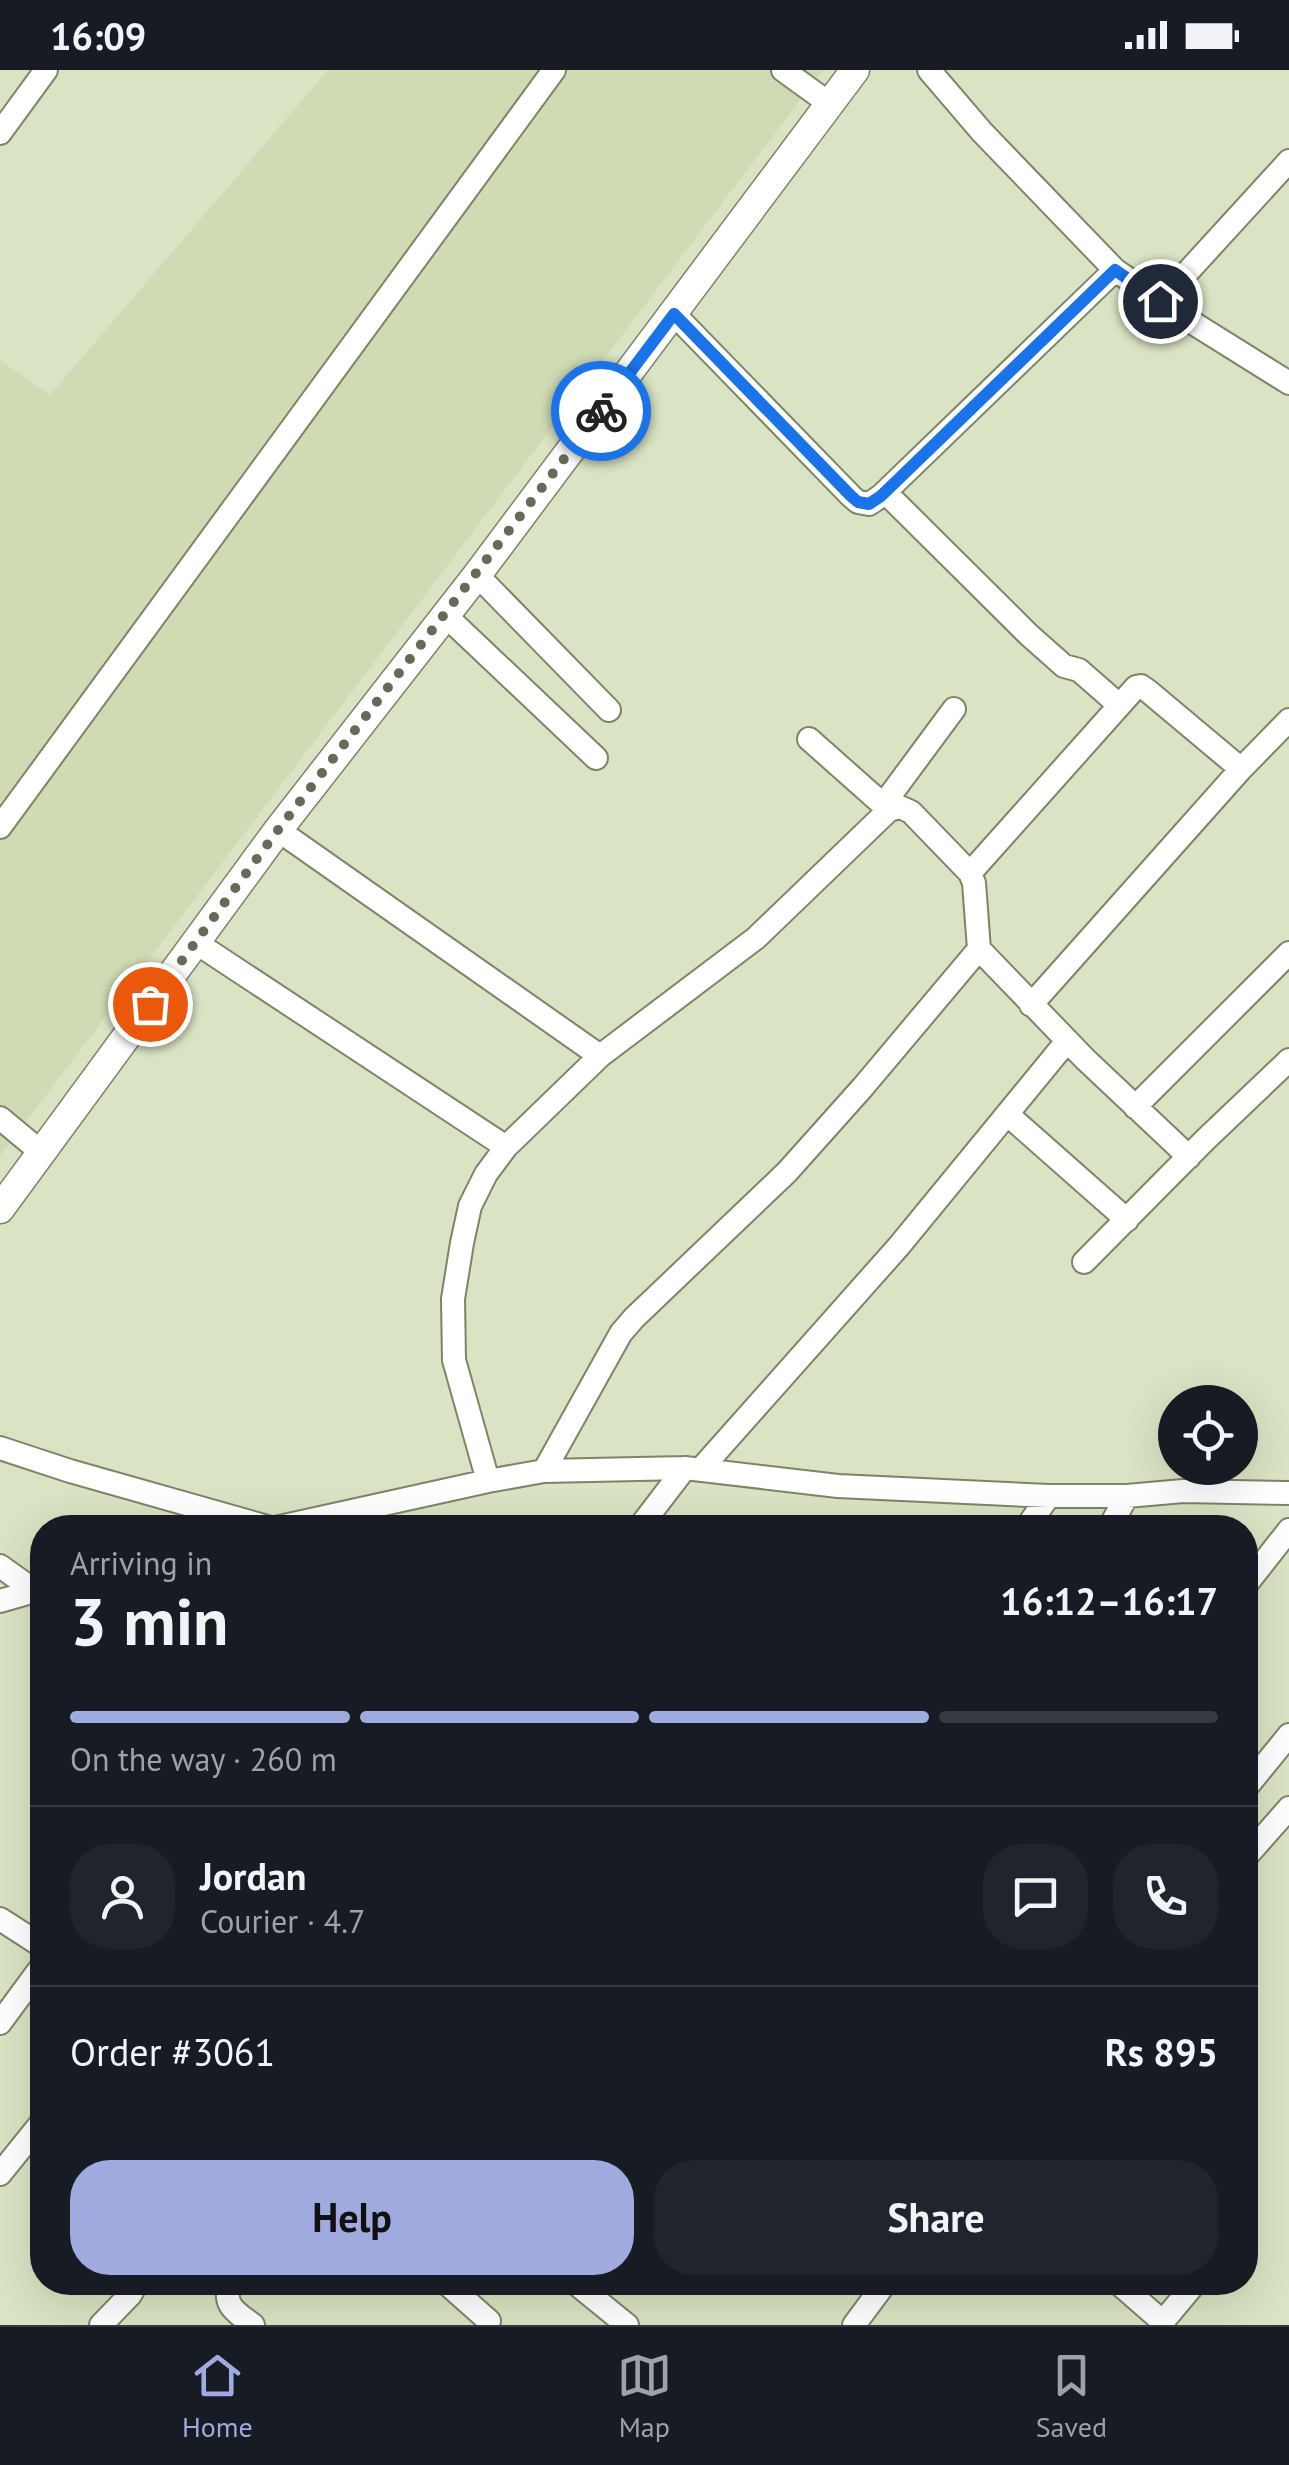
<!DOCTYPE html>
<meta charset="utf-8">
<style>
body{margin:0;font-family:"PT Sans",sans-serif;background:#20242c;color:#f1f3f6;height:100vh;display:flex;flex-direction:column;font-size:38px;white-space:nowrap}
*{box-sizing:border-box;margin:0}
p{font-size:32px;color:#9ea1a6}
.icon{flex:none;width:55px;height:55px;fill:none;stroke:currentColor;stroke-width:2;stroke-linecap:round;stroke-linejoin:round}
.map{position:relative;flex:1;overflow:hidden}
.panel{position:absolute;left:30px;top:1445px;width:1228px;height:780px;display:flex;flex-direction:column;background:#171b24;border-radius:40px;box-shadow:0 10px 40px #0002}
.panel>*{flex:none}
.controls{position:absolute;left:1158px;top:1315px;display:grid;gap:20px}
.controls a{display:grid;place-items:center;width:100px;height:100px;border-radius:50%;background:#171b24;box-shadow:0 10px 40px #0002;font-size:50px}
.pin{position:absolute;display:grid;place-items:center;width:85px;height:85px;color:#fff;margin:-42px;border:5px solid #fff;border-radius:50%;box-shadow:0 2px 10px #0007}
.courier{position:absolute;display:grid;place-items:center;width:100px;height:100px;margin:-50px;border:8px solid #1a73e8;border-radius:50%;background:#fff;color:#222;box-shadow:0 2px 12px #0007}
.headline em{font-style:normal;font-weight:700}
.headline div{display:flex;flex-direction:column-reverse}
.headline{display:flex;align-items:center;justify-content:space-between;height:170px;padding:0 40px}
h1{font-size:65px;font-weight:700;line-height:75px}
.bar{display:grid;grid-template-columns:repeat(4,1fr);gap:15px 10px;align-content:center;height:120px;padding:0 40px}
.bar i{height:12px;border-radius:8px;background:#363941}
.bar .on{background:#9faadf}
.bar p{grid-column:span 4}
.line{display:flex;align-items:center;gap:25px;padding:0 40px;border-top:2px solid #363941}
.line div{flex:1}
.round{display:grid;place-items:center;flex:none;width:105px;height:105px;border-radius:40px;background:#20242c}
.primary-button{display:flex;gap:20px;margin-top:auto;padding:20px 40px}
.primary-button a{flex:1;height:115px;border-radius:40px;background:#9faadf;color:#111;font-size:40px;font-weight:700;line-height:115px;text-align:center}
.primary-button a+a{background:#20242c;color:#f1f3f6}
.status{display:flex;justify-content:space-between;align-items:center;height:70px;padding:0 50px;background:#171b24;direction:ltr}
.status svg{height:28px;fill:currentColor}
.tab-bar{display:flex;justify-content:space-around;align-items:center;height:140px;border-top:2px solid #363941;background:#171b24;font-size:28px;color:#9ea1a6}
.tab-bar a{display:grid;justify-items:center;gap:5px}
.tab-bar .on{color:#9faadf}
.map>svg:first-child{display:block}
</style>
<div class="status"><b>16:09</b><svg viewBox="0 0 49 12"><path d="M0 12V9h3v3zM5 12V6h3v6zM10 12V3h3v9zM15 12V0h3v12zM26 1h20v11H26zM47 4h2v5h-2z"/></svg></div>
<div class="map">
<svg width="1289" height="2255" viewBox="0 0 1289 2255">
<rect width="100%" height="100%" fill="#dae3c3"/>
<!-- built -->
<path fill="#d0dbb3" d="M 328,0 L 823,0 L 0,1086 L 0,290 L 50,325 Z"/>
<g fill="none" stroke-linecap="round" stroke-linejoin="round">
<!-- minor casing -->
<g stroke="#7d8567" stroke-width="26">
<path id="minor" d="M 783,0 L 830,34
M 929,0 L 982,62 L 1115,200 L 1193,253 L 1289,313
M 0,63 L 46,0
M 1161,231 L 1289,91
M 674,244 L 851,426 L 858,432 L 869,434 L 881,426 L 1115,200
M 885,422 L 1029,565 L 1064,596 L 1079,600 L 1119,635
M 477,505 L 609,640
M 445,545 L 596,688
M 809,669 L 889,740
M 883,735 L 954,639
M 0,757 L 554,0
M 278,760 L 600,986
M 970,803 L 1136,617 L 1141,616 L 1148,621 L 1241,699
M 195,872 L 506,1077
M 979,879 L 1085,989 L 1189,1087
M 1031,935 L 1241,699 L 1289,650
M 1135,1037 L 1289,883
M 1007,1044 L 1127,1150
M 0,1048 L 41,1082
M 1084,1192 L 1205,1070 L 1289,990
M 0,1378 L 70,1401 L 271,1458
M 700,1400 L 899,1176 L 1067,971
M 488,1411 L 454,1290 L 453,1229 L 462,1173 L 470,1136 L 486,1104 L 506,1077 L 600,986 L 756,868 L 889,740 L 900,737 L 911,742 L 970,803 L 974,813 L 979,879 L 863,1017 L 787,1102 L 634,1248 L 621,1263 L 544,1401
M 275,1458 L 488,1411 L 544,1401 L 685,1398 L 838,1416 L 1049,1426 L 1127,1426 L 1183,1421 L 1289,1423
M 639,1458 L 685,1398
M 1026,1458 L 1049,1426
M 1109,1458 L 1127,1426
M 0,1496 L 35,1521 L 42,1528
M 1245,1516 L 1289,1460
M 0,1531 L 42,1519
M 1245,1719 L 1289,1665
M 1245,1788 L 1289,1738
M 0,1849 L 42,1876
M 0,1953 L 42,1896
M 0,2104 L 42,2052
M 1245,2156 L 1245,2155
M 230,2212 C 222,2236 236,2242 253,2255
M 445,2212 L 489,2251
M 574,2212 L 627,2255
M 1117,2212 L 1163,2252
M 101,2255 L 130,2225 L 133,2220 L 129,2212
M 854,2255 L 886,2212
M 1160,2255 L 1196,2212"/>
</g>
<!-- major casing -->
<g stroke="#7d8567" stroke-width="31">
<path id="major" d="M 0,1139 L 278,760 L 477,505 L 855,0"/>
</g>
<!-- minor -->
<use href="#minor" stroke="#fff" stroke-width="22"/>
<!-- major -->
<use href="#major" stroke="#fff" stroke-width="28"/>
</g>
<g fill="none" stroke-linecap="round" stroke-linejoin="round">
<!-- done -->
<path stroke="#666b58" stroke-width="10" stroke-dasharray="0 18" d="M 150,934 L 278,760 L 601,341"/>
<!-- route -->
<path stroke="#1a73e8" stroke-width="12" d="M 601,341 L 674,244 L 851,426 L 858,432 L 869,434 L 881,426 L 1115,200 L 1160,231"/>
</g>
</svg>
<div class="controls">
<a><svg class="icon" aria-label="locate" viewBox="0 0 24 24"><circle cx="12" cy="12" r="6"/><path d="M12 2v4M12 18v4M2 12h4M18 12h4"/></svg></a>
</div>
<div class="pin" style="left:150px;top:934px;background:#ea580c"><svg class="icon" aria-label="bag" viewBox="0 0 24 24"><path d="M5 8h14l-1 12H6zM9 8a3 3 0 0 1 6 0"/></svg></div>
<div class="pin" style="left:1160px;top:231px;background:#1f2937"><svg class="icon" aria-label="home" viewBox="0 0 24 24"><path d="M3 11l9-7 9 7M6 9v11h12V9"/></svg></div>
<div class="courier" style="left:601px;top:341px"><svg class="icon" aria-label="bike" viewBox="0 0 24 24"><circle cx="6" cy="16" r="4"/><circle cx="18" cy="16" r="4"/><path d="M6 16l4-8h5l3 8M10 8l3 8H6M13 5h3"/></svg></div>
<section class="panel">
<div class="headline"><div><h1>3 min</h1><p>Arriving in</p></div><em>16:12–16:17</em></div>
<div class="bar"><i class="on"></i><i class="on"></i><i class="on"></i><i></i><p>On the way · 260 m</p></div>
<div class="line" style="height:180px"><a class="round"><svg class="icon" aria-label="person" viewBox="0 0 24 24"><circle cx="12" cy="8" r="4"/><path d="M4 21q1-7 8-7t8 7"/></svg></a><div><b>Jordan</b><p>Courier · 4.7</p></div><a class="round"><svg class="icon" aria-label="chat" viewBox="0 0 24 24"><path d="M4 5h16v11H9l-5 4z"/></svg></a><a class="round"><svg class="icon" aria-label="phone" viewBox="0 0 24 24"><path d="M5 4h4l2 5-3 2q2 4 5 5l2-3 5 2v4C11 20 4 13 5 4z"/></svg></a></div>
<div class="line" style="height:130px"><div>Order #3061</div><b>Rs 895</b></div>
<div class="primary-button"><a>Help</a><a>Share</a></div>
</section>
</div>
<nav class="tab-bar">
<a class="on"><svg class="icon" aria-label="home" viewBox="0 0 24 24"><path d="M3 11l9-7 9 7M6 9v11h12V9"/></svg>Home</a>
<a><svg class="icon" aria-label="map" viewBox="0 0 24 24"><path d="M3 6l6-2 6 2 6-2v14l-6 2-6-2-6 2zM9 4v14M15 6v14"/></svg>Map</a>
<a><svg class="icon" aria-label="saved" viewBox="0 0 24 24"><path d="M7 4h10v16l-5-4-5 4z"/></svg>Saved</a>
</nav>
